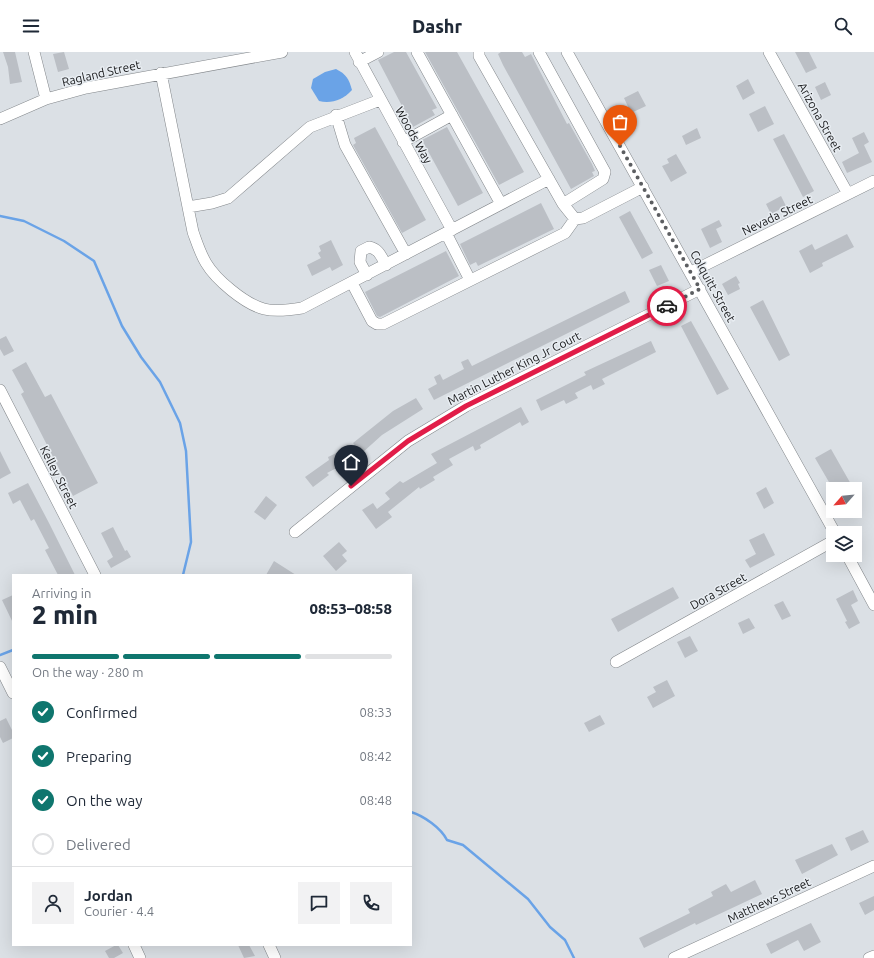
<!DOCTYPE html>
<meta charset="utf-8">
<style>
body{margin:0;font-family:Ubuntu,sans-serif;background:#f2f2f3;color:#1f2937;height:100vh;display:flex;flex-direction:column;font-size:15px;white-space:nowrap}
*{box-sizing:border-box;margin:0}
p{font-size:13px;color:#747a83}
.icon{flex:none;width:22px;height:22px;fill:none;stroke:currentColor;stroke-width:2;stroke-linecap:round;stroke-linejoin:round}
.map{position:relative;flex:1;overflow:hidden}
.details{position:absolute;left:12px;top:522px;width:400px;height:372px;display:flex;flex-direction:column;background:#fff;border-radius:0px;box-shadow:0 4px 16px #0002}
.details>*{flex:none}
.needle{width:26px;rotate:243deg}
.tools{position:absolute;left:826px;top:430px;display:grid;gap:8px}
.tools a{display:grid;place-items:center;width:36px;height:36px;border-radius:0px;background:#fff;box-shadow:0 4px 16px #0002;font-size:20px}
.pin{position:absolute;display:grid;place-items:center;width:34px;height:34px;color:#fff;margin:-41px -17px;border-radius:50% 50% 50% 0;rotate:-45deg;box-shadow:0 0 4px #0007}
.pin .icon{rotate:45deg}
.courier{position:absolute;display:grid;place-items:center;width:40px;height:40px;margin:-20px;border:3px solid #e11d48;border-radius:50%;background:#fff;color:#222;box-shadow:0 1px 5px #0007}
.head em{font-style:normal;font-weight:800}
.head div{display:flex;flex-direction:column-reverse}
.head{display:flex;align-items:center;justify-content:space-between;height:68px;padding:0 20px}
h1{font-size:26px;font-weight:800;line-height:30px}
.bar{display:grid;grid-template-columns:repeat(4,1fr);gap:6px 4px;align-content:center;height:48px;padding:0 20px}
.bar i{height:5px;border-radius:3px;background:#e0e1e3}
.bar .current{background:#0f766e}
.bar p{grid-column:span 4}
.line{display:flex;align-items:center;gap:10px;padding:0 20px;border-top:1px solid #e0e1e3}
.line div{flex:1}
.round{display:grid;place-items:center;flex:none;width:42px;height:42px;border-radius:0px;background:#f2f2f3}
ol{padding:0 20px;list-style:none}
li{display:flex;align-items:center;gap:12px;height:44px}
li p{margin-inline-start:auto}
li .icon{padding:4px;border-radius:50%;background:#0f766e;color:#fff;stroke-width:4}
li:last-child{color:#747a83}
li i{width:22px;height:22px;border:2px solid #e0e1e3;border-radius:50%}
header{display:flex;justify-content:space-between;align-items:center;height:52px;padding:0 20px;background:#fff;font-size:18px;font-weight:800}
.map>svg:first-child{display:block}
</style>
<header><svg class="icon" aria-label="menu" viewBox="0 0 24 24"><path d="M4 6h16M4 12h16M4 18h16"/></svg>Dashr<svg class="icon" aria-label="search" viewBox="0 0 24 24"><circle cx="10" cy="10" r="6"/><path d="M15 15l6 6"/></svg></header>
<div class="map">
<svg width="874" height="906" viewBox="0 0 874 906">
<rect width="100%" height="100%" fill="#dbe0e5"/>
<!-- water -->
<path fill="#6aa3e7" d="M 336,17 C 346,22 349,27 352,38 C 343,48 331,52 319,49 L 311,36 L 313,27 L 325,20 Z"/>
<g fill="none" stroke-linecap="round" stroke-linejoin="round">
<!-- stream -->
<path stroke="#6aa3e7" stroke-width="2.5" d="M 0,164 L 24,169 L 64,189 L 94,209 L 122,274 L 141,305 L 160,330 L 180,371 L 186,399 L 191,490 L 183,523
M 0,603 L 13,598
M 411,760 C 424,764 441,776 447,788 L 463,793 L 528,847 L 550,875 L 565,888 L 574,906"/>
</g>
<!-- building -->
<path fill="#bbbfc5" d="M 3,0 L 15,0 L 22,30 L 10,32 L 8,15 Z
M 64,0 L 69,17 L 58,20 L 53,2 Z
M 394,0 L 406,0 L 437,56 L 432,58 L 435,63 L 413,75 L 378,8 Z
M 425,0 L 457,0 L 524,120 L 499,133 Z
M 501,0 L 522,0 L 525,5 L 531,2 L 567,72 L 569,71 L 592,112 L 595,119 L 592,120 L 594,124 L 571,137 L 503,13 L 498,2 Z
M 795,0 L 809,0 L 817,16 L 806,21 Z
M 748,27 L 755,41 L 743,48 L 736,34 Z
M 825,30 L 831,43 L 821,48 L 815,35 Z
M 638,39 L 646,54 L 631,61 L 624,46 Z
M 765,54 L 774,72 L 758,80 L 749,62 Z
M 375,75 L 426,168 L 402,181 L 353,93 L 356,91 L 354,86 Z
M 447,75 L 483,141 L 458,154 L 422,88 Z
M 697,76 L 701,86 L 686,93 L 682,84 Z
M 864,80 L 869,90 L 864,93 L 872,110 L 847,121 L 842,110 L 859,101 L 852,86 Z
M 784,82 L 814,139 L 803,145 L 773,87 Z
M 676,102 L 687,121 L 671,130 L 662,114 L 669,111 L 667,107 Z
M 781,144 L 786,154 L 771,162 L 766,152 Z
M 541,151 L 554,177 L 478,214 L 476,210 L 470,213 L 460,192 Z
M 630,159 L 653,201 L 642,207 L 619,165 Z
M 719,168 L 722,174 L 716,177 L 722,190 L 710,196 L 701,177 Z
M 847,182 L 854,195 L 822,211 L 823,214 L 810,221 L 799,199 L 812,192 L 815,198 Z
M 331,188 L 343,213 L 332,219 L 330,215 L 312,224 L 307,213 L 321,206 L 318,201 L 321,199 L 319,194 Z
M 446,199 L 459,224 L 380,265 L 377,264 L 365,240 Z
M 661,213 L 669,229 L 657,234 L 649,218 Z
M 736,224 L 740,231 L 738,232 L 740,237 L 728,243 L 722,232 Z
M 625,239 L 630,250 L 434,348 L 428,337 L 437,332 L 434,325 L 440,322 L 443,328 L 464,317 L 461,310 L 468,307 L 472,314 Z
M 763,248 L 790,303 L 779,309 L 750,255 Z
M 691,269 L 729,337 L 717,343 L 681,274 Z
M 6,284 L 14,299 L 4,304 L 0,297 L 0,287 Z
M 651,289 L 656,300 L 602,327 L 605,332 L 593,338 L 591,333 L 575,341 L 578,346 L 566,352 L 564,348 L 541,359 L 536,348 L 586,323 L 584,320 Z
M 26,310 L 45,345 L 51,342 L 98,431 L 73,444 L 21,342 L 24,340 L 12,318 Z
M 416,346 L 423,357 L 382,383 L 362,401 L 353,391 L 393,359 Z
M 521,355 L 529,370 L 522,374 L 520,370 L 480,393 L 481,396 L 475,399 L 473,394 L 449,407 L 453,413 L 433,425 L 435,428 L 420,437 L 419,435 L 388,460 L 392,465 L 376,477 L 362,458 L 373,451 L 377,457 L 390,447 L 385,441 L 400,429 L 403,431 L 437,411 L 431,402 Z
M 347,396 L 352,408 L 327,421 L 329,423 L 313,435 L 305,425 L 329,408 L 328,405 Z
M 831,397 L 852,434 L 845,437 L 833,437 L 815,406 Z
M 0,399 L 11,421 L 0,427 Z
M 28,431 L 49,471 L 75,523 L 58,523 L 45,498 L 49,496 L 34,467 L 31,469 L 20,448 L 13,452 L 8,441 Z
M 766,435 L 774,451 L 764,457 L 756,441 Z
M 266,444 L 277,453 L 265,468 L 254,460 Z
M 113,475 L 125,499 L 127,498 L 131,505 L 111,516 L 107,509 L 113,505 L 101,481 Z
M 764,481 L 775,503 L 750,516 L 745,508 L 756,502 L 749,488 Z
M 339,490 L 347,499 L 342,503 L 347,509 L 336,519 L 323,504 Z
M 274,509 L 296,523 L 266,523 Z
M 673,535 L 679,546 L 618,580 L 611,567 Z
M 853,538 L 858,549 L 851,553 L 860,571 L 849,577 L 845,570 L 847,569 L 836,547 Z
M 13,543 L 13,571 L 2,548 Z
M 783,549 L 791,564 L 782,568 L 774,553 Z
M 749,566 L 755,576 L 743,582 L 738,571 Z
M 690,584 L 698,599 L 685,606 L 677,590 Z
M 667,628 L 675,644 L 653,656 L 647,645 L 656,640 L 653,635 Z
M 600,663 L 605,672 L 589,680 L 584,671 Z
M 6,666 L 13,680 L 13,686 L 3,691 L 0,685 L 0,669 Z
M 863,778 L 869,790 L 851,799 L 845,786 Z
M 832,792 L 838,803 L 802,822 L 795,808 Z
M 755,828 L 762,842 L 696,873 L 695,871 L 644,896 L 639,886 L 690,861 L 688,857 L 713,844 L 711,840 L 726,832 L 731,840 Z
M 874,844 L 874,858 L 865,863 L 859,851 Z
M 811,871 L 821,890 L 804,899 L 798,888 L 771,902 L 766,892 Z
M 116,893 L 118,893 L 123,901 L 114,906 L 109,906 L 105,899 Z
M 238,893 L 249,893 L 255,904 L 244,906 Z"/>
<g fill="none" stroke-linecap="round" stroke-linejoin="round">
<!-- minor casing -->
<g stroke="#83878b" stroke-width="12">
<path id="minor" d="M 34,0 L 46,47
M 355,0 L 452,178
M 417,0 L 501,152
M 479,0 L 479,4 L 563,152 L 575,167 L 583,166 L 643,135
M 539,0 L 605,120 L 603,127 L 563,152
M 567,0 L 835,481
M 769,0 L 848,142
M 359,10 L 378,0
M 161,21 L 193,180 C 197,191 200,201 206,211 C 216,228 245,252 264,257 C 276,260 290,258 302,256 L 549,127
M 336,63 L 345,93 L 406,202
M 0,67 L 46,47 L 86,36 L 282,0
M 403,90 L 452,63
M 188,155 L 212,151 L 228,146 L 310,75 L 380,48
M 446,181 L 470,228
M 691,220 L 874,129
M 367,223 L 360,210 L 361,199 L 369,195 C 379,197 381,204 386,213
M 352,231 L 372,269 L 377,272 L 383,272 L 565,181 L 575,167
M 0,338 L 95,523
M 295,480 L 408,389 L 466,354 L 700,237
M 847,503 L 874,553
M 616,610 L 833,489
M 0,615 L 13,641
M 134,893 L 140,906
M 269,893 L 275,906
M 674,906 L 874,814
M 869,906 L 874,904"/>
</g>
<!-- minor -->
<use href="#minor" stroke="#fff" stroke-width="11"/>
</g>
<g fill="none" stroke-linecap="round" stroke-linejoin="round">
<!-- done -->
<path stroke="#5c5e61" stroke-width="4" stroke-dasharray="0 7.2" d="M 620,94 L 700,237 L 667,254"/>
<!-- route -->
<path stroke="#e11d48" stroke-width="5" d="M 351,434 L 408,389 L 466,354 L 667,254"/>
</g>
<g text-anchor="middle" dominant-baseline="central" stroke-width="3" stroke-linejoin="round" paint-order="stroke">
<!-- street labels -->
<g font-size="12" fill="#17181a" stroke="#e8edf2">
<text transform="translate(101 21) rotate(-13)">Ragland Street</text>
<text transform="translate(820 65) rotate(61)">Arizona Street</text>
<text transform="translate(414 83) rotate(61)">Woods Way</text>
<text transform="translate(777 163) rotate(-26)">Nevada Street</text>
<text transform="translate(713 234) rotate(61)">Colquitt Street</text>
<text transform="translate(514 316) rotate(-27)">Martin Luther King Jr Court</text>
<text transform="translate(59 425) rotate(63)">Kelley Street</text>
<text transform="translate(718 539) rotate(-29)">Dora Street</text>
<text transform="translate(769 848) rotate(-25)">Matthews Street</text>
</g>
</g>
</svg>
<div class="tools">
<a><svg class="needle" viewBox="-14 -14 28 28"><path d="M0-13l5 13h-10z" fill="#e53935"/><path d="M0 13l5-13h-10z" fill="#747a83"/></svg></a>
<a><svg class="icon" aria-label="layers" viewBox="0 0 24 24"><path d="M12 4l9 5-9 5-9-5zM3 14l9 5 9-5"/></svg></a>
</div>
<div class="pin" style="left:620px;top:94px;background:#ea580c"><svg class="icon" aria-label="bag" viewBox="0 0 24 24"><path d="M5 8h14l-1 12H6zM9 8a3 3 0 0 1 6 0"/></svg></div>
<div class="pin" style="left:351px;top:434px;background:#1f2937"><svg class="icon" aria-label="home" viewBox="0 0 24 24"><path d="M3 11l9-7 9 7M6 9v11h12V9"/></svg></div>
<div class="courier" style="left:667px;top:254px"><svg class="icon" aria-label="car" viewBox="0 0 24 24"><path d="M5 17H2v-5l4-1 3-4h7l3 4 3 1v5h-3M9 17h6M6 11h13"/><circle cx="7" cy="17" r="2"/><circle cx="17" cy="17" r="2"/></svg></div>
<section class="details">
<div class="head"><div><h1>2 min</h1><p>Arriving in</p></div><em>08:53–08:58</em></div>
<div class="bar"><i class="current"></i><i class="current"></i><i class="current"></i><i></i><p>On the way · 280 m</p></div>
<ol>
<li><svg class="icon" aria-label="check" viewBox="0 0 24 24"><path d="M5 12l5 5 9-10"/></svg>Confirmed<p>08:33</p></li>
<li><svg class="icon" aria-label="check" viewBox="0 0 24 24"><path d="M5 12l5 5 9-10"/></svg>Preparing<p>08:42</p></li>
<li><svg class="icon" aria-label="check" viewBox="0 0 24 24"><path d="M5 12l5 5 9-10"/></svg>On the way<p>08:48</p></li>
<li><i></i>Delivered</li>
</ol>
<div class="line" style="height:72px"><a class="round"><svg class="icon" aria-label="person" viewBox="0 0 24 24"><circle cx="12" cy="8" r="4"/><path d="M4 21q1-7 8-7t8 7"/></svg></a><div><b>Jordan</b><p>Courier · 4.4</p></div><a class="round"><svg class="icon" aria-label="chat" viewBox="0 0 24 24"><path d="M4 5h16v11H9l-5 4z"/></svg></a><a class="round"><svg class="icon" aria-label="phone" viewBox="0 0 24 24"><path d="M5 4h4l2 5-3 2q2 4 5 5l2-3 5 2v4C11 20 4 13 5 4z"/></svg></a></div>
</section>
</div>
